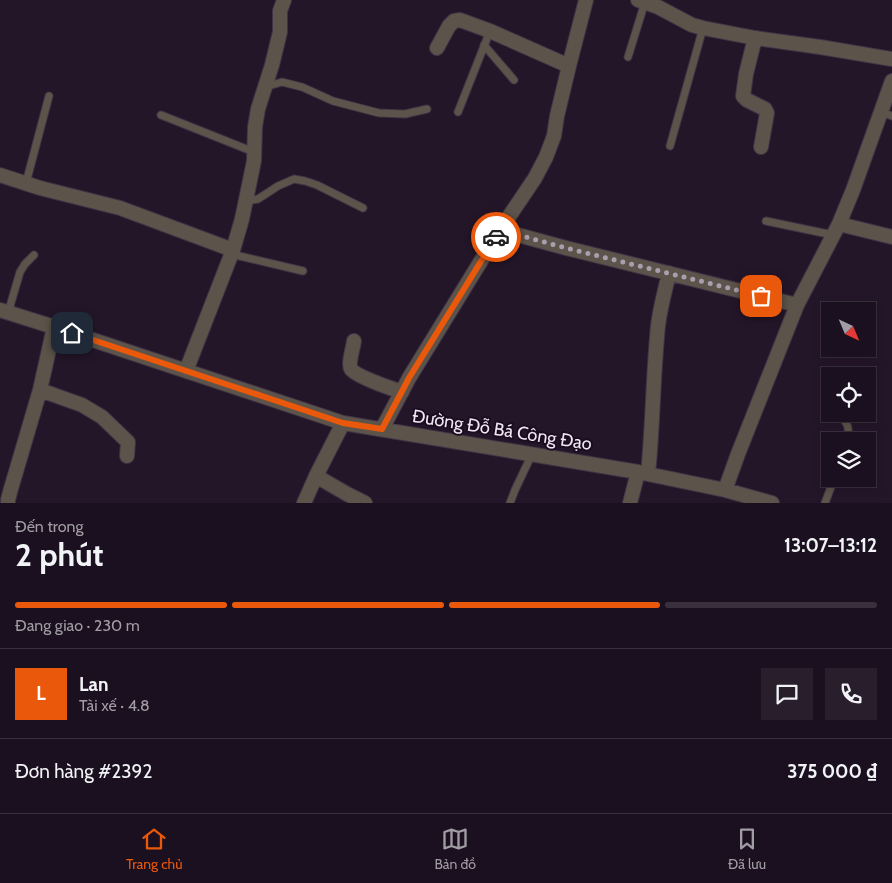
<!DOCTYPE html>
<html lang="vi">
<meta charset="utf-8">
<style>
body{margin:0;font-family:Cabin,sans-serif;background:#281e2c;color:#f1f3f6;height:100vh;display:flex;flex-direction:column;font-size:19px;white-space:nowrap}
*{box-sizing:border-box;margin:0}
p{font-size:16px;color:#a09da4}
.icon{flex:none;width:28px;height:28px;fill:none;stroke:currentColor;stroke-width:2;stroke-linecap:round;stroke-linejoin:round}
.map{position:relative;height:503px;overflow:hidden}
.drawer{display:flex;flex-direction:column;background:#1b101f;flex:1}
.drawer>*{flex:none}
.needle{width:32px;rotate:136deg}
.fabs{position:absolute;left:821px;top:302px;display:grid;gap:10px}
.fabs a{display:grid;place-items:center;width:55px;height:55px;border-radius:0px;background:#1b101f;box-shadow:0 2px 8px #0003,0 0 0 1px #39303d;font-size:25px}
.pin{position:absolute;display:grid;place-items:center;width:42px;height:42px;color:#fff;margin:-21px;border-radius:10px;box-shadow:0 2px 8px #0006}
.courier{position:absolute;display:grid;place-items:center;width:50px;height:50px;margin:-25px;border:4px solid #ea580c;border-radius:50%;background:#fff;color:#222;box-shadow:0 1px 6px #0007}
.overview em{font-style:normal;font-weight:700}
.overview div{display:flex;flex-direction:column-reverse}
.overview{display:flex;align-items:center;justify-content:space-between;height:85px;padding:0 15px}
h1{font-size:32px;font-weight:700;line-height:38px}
.bar{display:grid;grid-template-columns:repeat(4,1fr);gap:8px 5px;align-content:center;height:60px;padding:0 15px}
.bar i{height:6px;border-radius:4px;background:#39303d}
.bar .selected{background:#ea580c}
.bar p{grid-column:span 4}
.line{display:flex;align-items:center;gap:12px;padding:0 15px;border-top:1px solid #39303d}
.line div{flex:1}
.round{display:grid;place-items:center;flex:none;width:52px;height:52px;border-radius:0px;background:#281e2c}
.dock{display:flex;justify-content:space-around;align-items:center;height:70px;border-top:1px solid #39303d;background:#1b101f;font-size:14px;color:#a09da4}
.dock a{display:grid;justify-items:center;gap:2px}
.dock .selected{color:#ea580c}
.map>svg:first-child{display:block}
</style>
<div class="map">
<svg width="892" height="503" viewBox="0 0 892 503">
<rect width="100%" height="100%" fill="#241629"/>
<g fill="none" stroke-linecap="round" stroke-linejoin="round">
<!-- lane casing -->
<g stroke="#413345" stroke-width="9">
<path id="lane" d="M 484,45 L 514,80
M 628,57 L 645,2
M 265,87 L 282,82 L 302,87 L 333,101 L 379,113 L 405,114 L 427,109
M 458,112 L 490,31
M 881,112 L 892,116
M 161,115 L 254,152
M 670,146 L 703,28
M 26,183 L 49,96
M 246,201 L 258,199 L 278,186 L 294,179 L 305,181 L 317,185 L 363,208
M 766,221 L 833,235
M 231,254 L 303,271
M 8,313 L 20,272 L 25,264 L 34,255
M 839,414 C 848,424 850,427 847,441
M 510,503 L 515,490 L 532,454
M 825,503 L 834,479"/>
</g>
<!-- street casing -->
<g stroke="#413345" stroke-width="16">
<path id="street" d="M 638,0 L 658,7 L 692,25 L 703,28 L 755,38 L 820,47 L 892,59
M 755,38 L 746,74 L 743,96 L 747,100 L 765,109 L 767,113 L 761,147
M 437,48 L 449,26 L 454,21 L 460,20 L 490,31 L 569,66
M 0,175 L 40,188 L 120,208 L 233,250
M 839,224 L 892,237
M 500,230 L 566,248 L 797,305
M 0,310 L 54,327 L 343,423 L 638,472 L 725,490 L 772,503
M 354,341 C 353,348 348,364 351,369 C 354,376 393,389 402,392
M 186,371 L 233,250 L 242,219 L 254,161 L 255,127 L 258,109 L 272,65 L 280,32 L 280,11 L 284,0
M 40,390 L 82,405 L 102,417 L 128,442 L 127,456
M 382,429 L 409,378 L 500,230 L 535,178 L 546,157 L 554,136 L 557,116 L 569,66 L 586,0
M 648,474 C 653,425 653,375 658,326 C 660,308 665,291 669,273
M 316,476 L 347,494 L 365,503
M 725,490 L 738,454 L 797,305 L 839,224 L 853,190 L 892,81
M 8,503 L 8,500 L 10,492 L 40,390 L 54,327
M 304,503 L 316,476 L 343,423
M 630,503 L 638,472"/>
</g>
<!-- lane -->
<use href="#lane" stroke="#5c544a" stroke-width="7"/>
<!-- street -->
<use href="#street" stroke="#5c544a" stroke-width="14"/>
</g>
<g fill="none" stroke-linecap="round" stroke-linejoin="round">
<!-- done -->
<path stroke="#a99ead" stroke-width="5" stroke-dasharray="0 9" d="M 496,237 L 500,230 L 566,248 L 761,296"/>
<!-- route -->
<path stroke="#ea580c" stroke-width="6" d="M 72,333 L 343,423 L 382,429 L 409,378 L 496,237"/>
</g>
<g text-anchor="middle" dominant-baseline="central" stroke-width="4" stroke-linejoin="round" paint-order="stroke">
<!-- street labels -->
<g font-size="18" fill="#f1e7f4" stroke="#1b0d20">
<text transform="translate(502 430) rotate(9)">Đường Đỗ Bá Công Đạo</text>
</g>
</g>
</svg>
<div class="fabs">
<a><svg class="needle" viewBox="-14 -14 28 28"><path d="M0-13l5 13h-10z" fill="#e53935"/><path d="M0 13l5-13h-10z" fill="#a09da4"/></svg></a>
<a><svg class="icon" aria-label="locate" viewBox="0 0 24 24"><circle cx="12" cy="12" r="6"/><path d="M12 2v4M12 18v4M2 12h4M18 12h4"/></svg></a>
<a><svg class="icon" aria-label="layers" viewBox="0 0 24 24"><path d="M12 4l9 5-9 5-9-5zM3 14l9 5 9-5"/></svg></a>
</div>
<div class="pin" style="left:761px;top:296px;background:#ea580c"><svg class="icon" aria-label="bag" viewBox="0 0 24 24"><path d="M5 8h14l-1 12H6zM9 8a3 3 0 0 1 6 0"/></svg></div>
<div class="pin" style="left:72px;top:333px;background:#1f2937"><svg class="icon" aria-label="home" viewBox="0 0 24 24"><path d="M3 11l9-7 9 7M6 9v11h12V9"/></svg></div>
<div class="courier" style="left:496px;top:237px"><svg class="icon" aria-label="car" viewBox="0 0 24 24"><path d="M5 17H2v-5l4-1 3-4h7l3 4 3 1v5h-3M9 17h6M6 11h13"/><circle cx="7" cy="17" r="2"/><circle cx="17" cy="17" r="2"/></svg></div>
</div>
<section class="drawer">
<div class="overview"><div><h1>2 phút</h1><p>Đến trong</p></div><em>13:07–13:12</em></div>
<div class="bar"><i class="selected"></i><i class="selected"></i><i class="selected"></i><i></i><p>Đang giao · 230 m</p></div>
<div class="line" style="height:90px"><b class="round" style="background:#ea580c;color:#fff">L</b><div><b>Lan</b><p>Tài xế · 4.8</p></div><a class="round"><svg class="icon" aria-label="chat" viewBox="0 0 24 24"><path d="M4 5h16v11H9l-5 4z"/></svg></a><a class="round"><svg class="icon" aria-label="phone" viewBox="0 0 24 24"><path d="M5 4h4l2 5-3 2q2 4 5 5l2-3 5 2v4C11 20 4 13 5 4z"/></svg></a></div>
<div class="line" style="height:65px"><div>Đơn hàng #2392</div><b>375 000 ₫</b></div>
</section>
<nav class="dock">
<a class="selected"><svg class="icon" aria-label="home" viewBox="0 0 24 24"><path d="M3 11l9-7 9 7M6 9v11h12V9"/></svg>Trang chủ</a>
<a><svg class="icon" aria-label="map" viewBox="0 0 24 24"><path d="M3 6l6-2 6 2 6-2v14l-6 2-6-2-6 2zM9 4v14M15 6v14"/></svg>Bản đồ</a>
<a><svg class="icon" aria-label="saved" viewBox="0 0 24 24"><path d="M7 4h10v16l-5-4-5 4z"/></svg>Đã lưu</a>
</nav>
